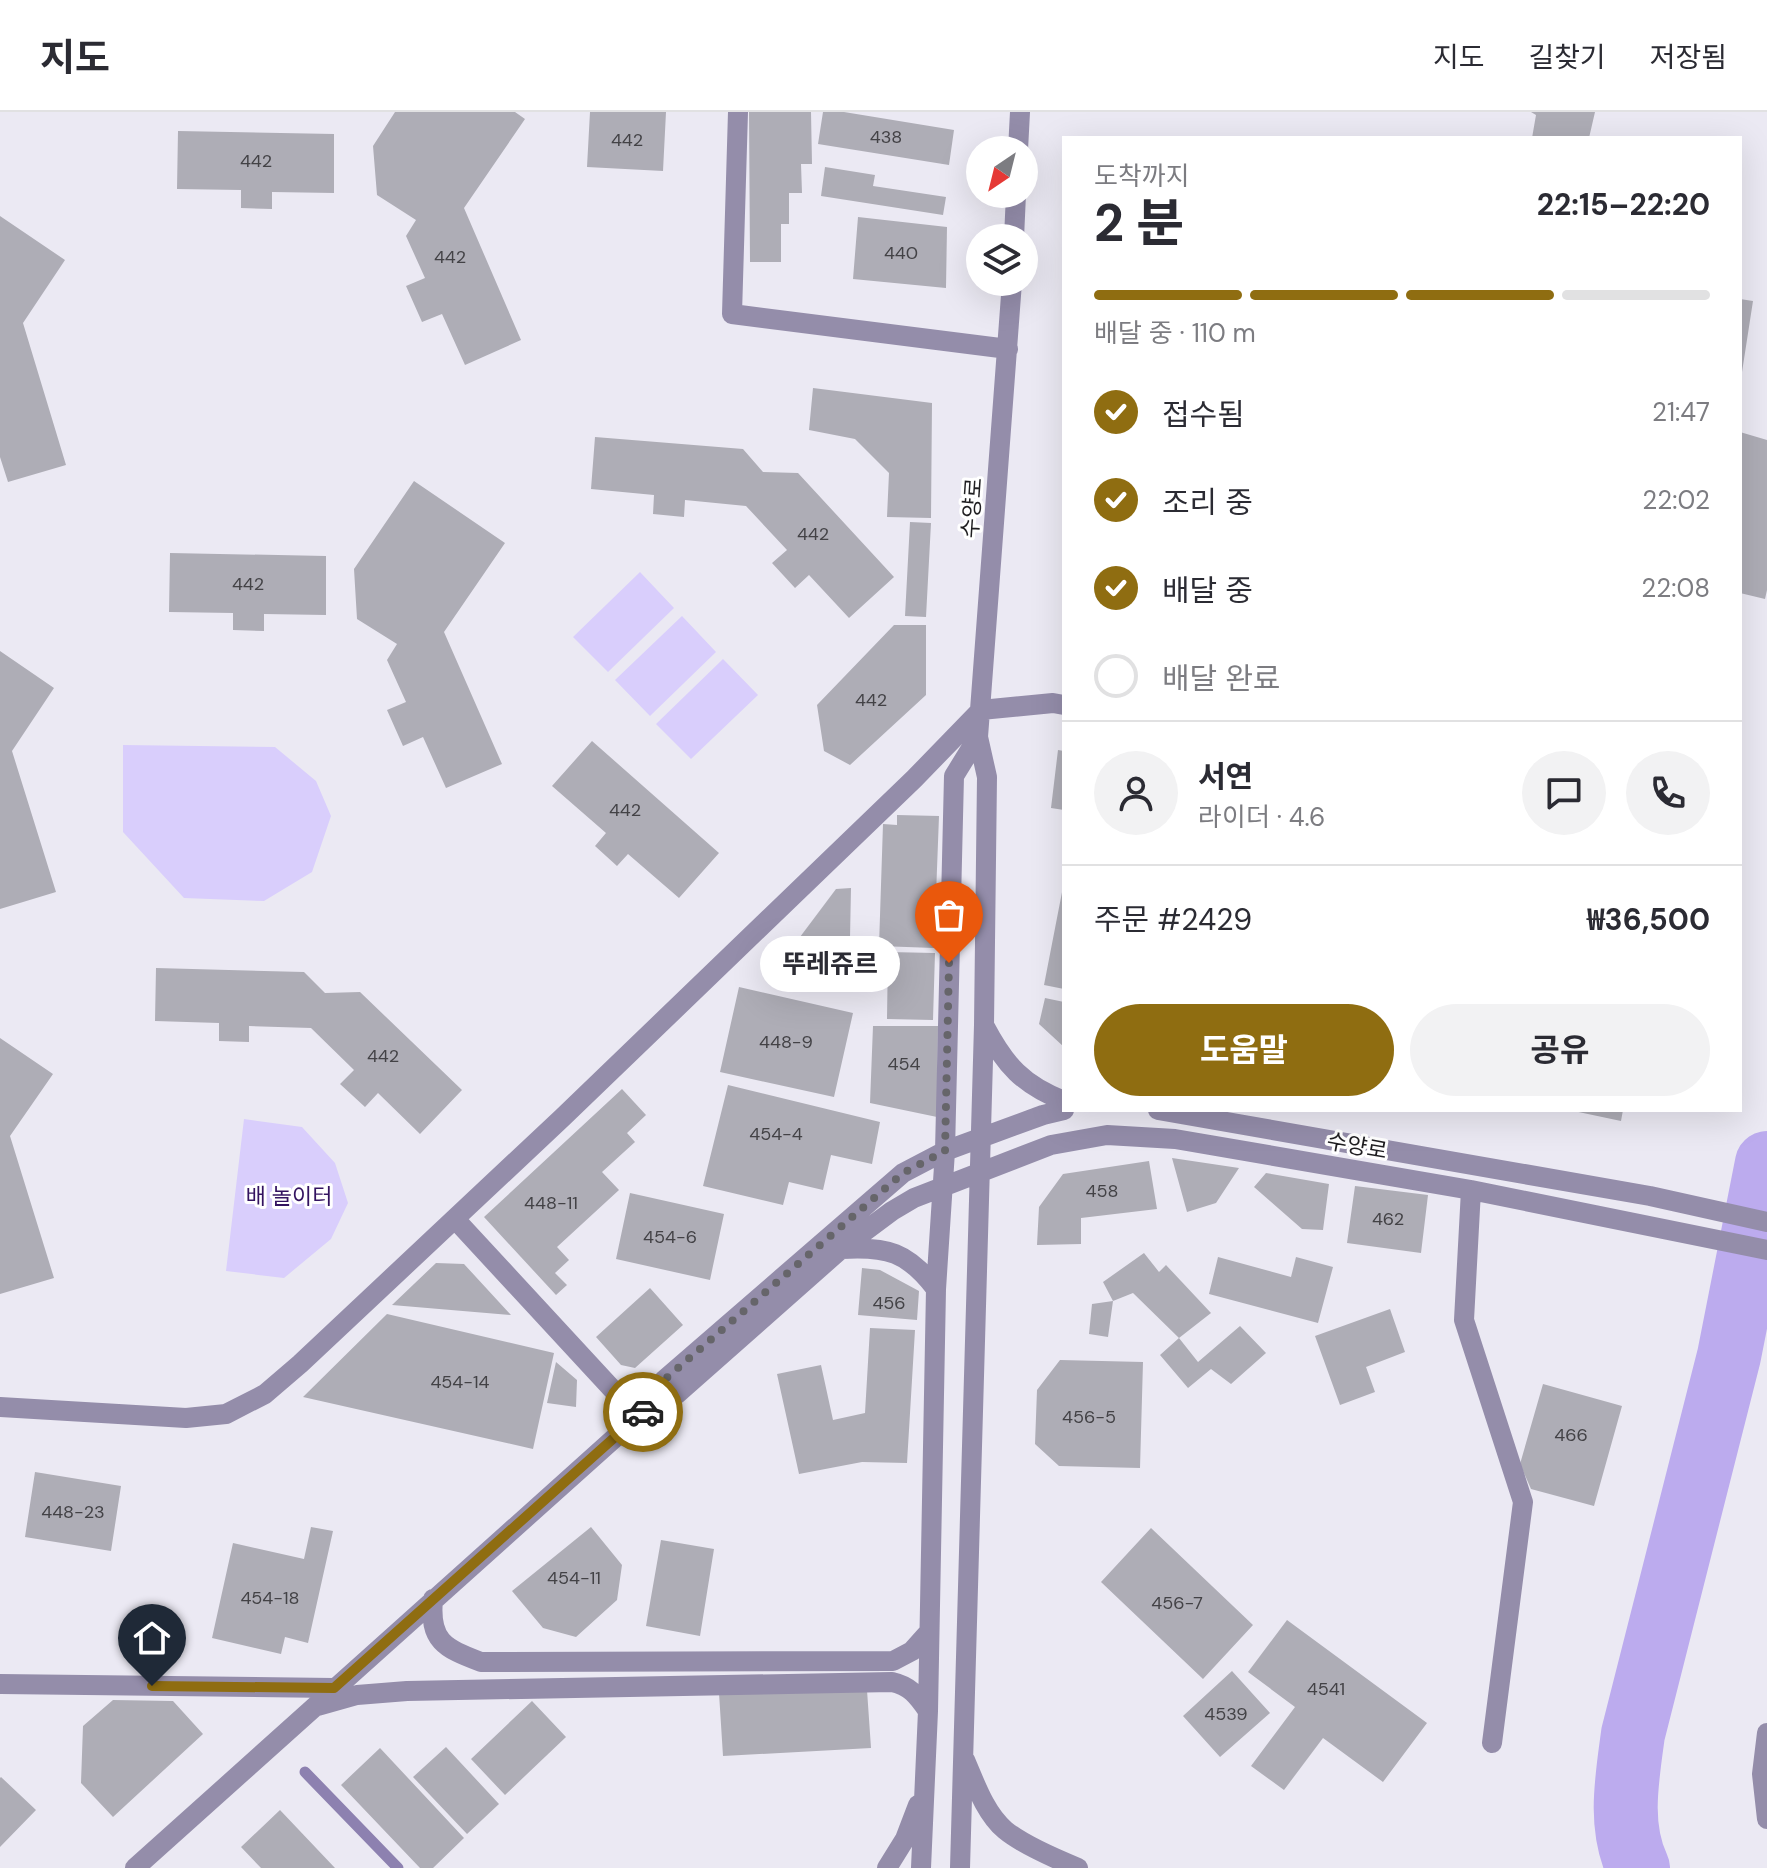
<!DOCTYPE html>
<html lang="ko">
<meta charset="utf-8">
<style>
body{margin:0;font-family:"DM Sans","Noto Sans KR",sans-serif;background:#f2f2f3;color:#2b2b33;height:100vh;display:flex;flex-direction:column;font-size:30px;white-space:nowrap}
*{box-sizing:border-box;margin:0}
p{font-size:26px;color:#7c7c81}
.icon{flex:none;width:44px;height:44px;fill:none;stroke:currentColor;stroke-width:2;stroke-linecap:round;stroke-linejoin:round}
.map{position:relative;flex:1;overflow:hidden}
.sheet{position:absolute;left:1062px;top:24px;width:680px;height:976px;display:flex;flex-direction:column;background:#fff;border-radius:0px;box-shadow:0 8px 32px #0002}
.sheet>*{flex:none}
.needle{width:52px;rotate:215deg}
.buttons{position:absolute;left:966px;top:24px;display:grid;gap:16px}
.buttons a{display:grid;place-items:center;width:72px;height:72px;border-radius:50%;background:#fff;box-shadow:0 8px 32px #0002;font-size:40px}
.pin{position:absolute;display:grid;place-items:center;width:68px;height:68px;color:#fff;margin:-82px -34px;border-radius:50% 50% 50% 0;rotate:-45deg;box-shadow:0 0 8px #0007}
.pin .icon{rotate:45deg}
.courier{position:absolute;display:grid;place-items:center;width:80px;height:80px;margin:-40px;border:6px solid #8f6d11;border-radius:50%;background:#fff;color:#222;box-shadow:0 2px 10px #0007}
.bubble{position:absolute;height:56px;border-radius:28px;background:#fff;box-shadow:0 8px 32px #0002;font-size:26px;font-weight:700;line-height:56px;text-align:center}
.head em{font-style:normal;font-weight:700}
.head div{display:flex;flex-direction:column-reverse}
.head{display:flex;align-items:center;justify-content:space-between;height:136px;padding:0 32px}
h1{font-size:52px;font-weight:700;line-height:60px}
.bar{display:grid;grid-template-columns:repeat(4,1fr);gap:12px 8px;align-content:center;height:96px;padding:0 32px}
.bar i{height:10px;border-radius:6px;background:#e1e1e2}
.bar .current{background:#8f6d11}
.bar p{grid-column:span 4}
.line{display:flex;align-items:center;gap:20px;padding:0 32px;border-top:2px solid #e1e1e2}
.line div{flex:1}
.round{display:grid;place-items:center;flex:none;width:84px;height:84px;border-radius:42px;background:#f2f2f3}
ol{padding:0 32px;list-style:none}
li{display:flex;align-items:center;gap:24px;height:88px}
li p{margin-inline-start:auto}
li .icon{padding:8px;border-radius:50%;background:#8f6d11;color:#fff;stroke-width:4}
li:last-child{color:#7c7c81}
li i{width:44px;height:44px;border:4px solid #e1e1e2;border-radius:50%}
.primary-button{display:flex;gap:16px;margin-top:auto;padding:16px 32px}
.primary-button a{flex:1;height:92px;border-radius:48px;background:#8f6d11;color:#fff;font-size:32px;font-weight:700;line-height:92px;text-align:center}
.primary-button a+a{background:#f2f2f3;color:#2b2b33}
header{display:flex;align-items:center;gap:48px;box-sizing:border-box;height:112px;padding:0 40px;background:#fff;border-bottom:2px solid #e1e1e2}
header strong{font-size:38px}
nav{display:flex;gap:44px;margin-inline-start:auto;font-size:28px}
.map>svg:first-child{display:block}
</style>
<header>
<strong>지도</strong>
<nav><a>지도</a><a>길찾기</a><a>저장됨</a></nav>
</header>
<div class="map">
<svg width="1767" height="1756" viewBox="0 0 1767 1756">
<rect width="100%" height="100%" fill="#ebe9f3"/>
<!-- green -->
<path fill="#d9cefc" d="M 640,460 L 674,496 L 608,560 L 573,525 Z
M 682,504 L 716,540 L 650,604 L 615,568 Z
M 723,547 L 758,583 L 691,647 L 656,612 Z
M 123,633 L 275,635 L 316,669 L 331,704 L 312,760 L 264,789 L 184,786 L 123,720 Z
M 244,1007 L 302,1015 L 335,1051 L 348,1091 L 331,1127 L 284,1166 L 226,1159 Z"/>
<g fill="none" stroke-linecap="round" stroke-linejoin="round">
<!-- stream -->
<path stroke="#8d81b0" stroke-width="11" d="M 305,1660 L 398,1756"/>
<!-- river -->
<path stroke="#bcabee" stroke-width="64" d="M 1638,1756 C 1618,1714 1627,1667 1633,1622 L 1729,1244 L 1767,1051"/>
</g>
<!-- building -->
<path fill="#aeadb6" d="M 395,0 L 515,0 L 525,7 L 464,96 L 521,228 L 465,253 L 442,202 L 422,210 L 406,174 L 425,166 L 406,124 L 416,108 L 377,83 L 373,34 Z
M 590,0 L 666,0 L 663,59 L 587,55 Z
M 749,0 L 811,0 L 812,52 L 801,52 L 802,81 L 789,81 L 789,112 L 781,112 L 781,150 L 750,150 Z
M 823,0 L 844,0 L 954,18 L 949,53 L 818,32 Z
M 1531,0 L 1595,0 L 1589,26 L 1532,26 L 1536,3 Z
M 178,19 L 334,22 L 334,81 L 272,80 L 272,97 L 241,96 L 241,78 L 177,77 Z
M 825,55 L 875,63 L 873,74 L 946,85 L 943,103 L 821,84 Z
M 0,104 L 65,148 L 23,211 L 66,353 L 8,370 L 0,345 Z
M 858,105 L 947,115 L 946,176 L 853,167 Z
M 1740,187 L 1753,189 L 1742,260 L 1740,260 Z
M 813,276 L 932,291 L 931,406 L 887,405 L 889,361 L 855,327 L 809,318 Z
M 1740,320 L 1767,328 L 1767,478 L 1765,487 L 1740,481 Z
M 595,325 L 743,337 L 763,360 L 798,361 L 894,465 L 849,506 L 809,463 L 795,476 L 772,451 L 787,438 L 746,394 L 685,388 L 684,405 L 653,402 L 654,383 L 591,377 Z
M 414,369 L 505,431 L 444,520 L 502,652 L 446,676 L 423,625 L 403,634 L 387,598 L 406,590 L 387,548 L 397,532 L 357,507 L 354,457 Z
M 910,410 L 931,411 L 926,505 L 905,504 Z
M 170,441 L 326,444 L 326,503 L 264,502 L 264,519 L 233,518 L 233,501 L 169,500 Z
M 894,513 L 926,513 L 926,583 L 850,653 L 824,639 L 817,593 Z
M 0,539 L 54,576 L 12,639 L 56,780 L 0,797 Z
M 592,629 L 719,741 L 679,786 L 628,742 L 617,754 L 595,734 L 606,721 L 552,674 Z
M 1058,638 L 1064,639 L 1064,698 L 1051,696 Z
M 897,703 L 939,704 L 934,836 L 879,834 L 883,712 L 897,713 Z
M 1063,775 L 1064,775 L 1064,877 L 1044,873 Z
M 851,776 L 850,826 L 800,825 L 836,777 Z
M 888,840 L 935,841 L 933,908 L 887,907 Z
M 156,856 L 304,860 L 325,881 L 360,880 L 462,978 L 420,1022 L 378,981 L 365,995 L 340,972 L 354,958 L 311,916 L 249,914 L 249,930 L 219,929 L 219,911 L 155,909 Z
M 739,875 L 853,901 L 834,985 L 720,960 Z
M 1045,886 L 1064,890 L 1064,935 L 1039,912 Z
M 873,914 L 938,914 L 937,1005 L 870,991 Z
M 0,926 L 53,962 L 10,1024 L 54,1166 L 0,1182 Z
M 728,973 L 880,1010 L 872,1052 L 831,1043 L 823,1078 L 789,1070 L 783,1093 L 703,1074 Z
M 622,977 L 646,1003 L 627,1021 L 635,1030 L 602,1060 L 619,1078 L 557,1135 L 569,1148 L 555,1161 L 567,1173 L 556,1183 L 484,1105 Z
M 1569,998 L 1623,998 L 1621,1009 Z
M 1172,1046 L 1239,1056 L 1216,1091 L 1187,1100 Z
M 1149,1049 L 1157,1097 L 1081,1106 L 1081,1132 L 1037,1133 L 1039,1095 L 1063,1062 Z
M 1266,1061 L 1329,1072 L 1323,1118 L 1302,1117 L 1254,1075 Z
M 1355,1074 L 1428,1083 L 1421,1141 L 1347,1131 Z
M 630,1081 L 724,1102 L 710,1168 L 616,1147 Z
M 1144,1141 L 1159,1160 L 1166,1153 L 1211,1201 L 1179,1226 L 1133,1181 L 1113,1189 L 1103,1170 Z
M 1218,1145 L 1291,1165 L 1296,1145 L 1333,1155 L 1318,1211 L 1209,1182 Z
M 436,1151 L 464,1152 L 511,1203 L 392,1193 Z
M 862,1156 L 880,1158 L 919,1179 L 917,1208 L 858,1203 Z
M 650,1176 L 683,1213 L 635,1256 L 621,1253 L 596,1225 Z
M 1113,1189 L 1108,1225 L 1089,1222 L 1092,1192 Z
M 1390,1197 L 1405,1240 L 1366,1255 L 1375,1280 L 1340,1293 L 1315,1224 Z
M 387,1202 L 554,1241 L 533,1337 L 303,1285 Z
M 1240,1214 L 1266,1241 L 1231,1272 L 1211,1257 L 1188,1276 L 1160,1243 L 1179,1226 L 1198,1250 Z
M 870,1216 L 915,1218 L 907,1351 L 862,1350 L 799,1362 L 777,1262 L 821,1253 L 833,1308 L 865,1301 Z
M 1060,1248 L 1143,1250 L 1140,1356 L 1059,1354 L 1035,1332 L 1037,1278 Z
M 556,1250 L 577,1268 L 576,1295 L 547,1291 Z
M 1543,1272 L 1622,1294 L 1594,1394 L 1531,1377 L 1520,1352 Z
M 35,1360 L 121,1374 L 111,1439 L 25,1425 Z
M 311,1415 L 333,1419 L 308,1531 L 285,1525 L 281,1542 L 212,1526 L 233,1431 L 304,1447 Z
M 591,1415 L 622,1453 L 617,1488 L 576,1525 L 543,1516 L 512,1479 Z
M 1151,1416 L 1253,1513 L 1203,1567 L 1101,1470 Z
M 661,1428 L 714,1437 L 700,1524 L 646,1514 Z
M 1287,1508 L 1427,1611 L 1383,1670 L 1323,1626 L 1284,1678 L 1251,1654 L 1295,1595 L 1248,1560 Z
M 1232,1559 L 1270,1601 L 1220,1645 L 1183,1604 Z
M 867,1578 L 871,1636 L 723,1644 L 719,1581 Z
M 113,1588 L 173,1589 L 203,1622 L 113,1705 L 81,1671 L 83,1614 Z
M 532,1589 L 566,1625 L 505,1683 L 471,1647 Z
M 446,1635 L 499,1692 L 467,1722 L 413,1665 Z
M 380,1636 L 464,1726 L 433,1756 L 420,1756 L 341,1673 Z
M 1,1665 L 36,1698 L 0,1735 L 0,1666 Z
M 280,1698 L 335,1756 L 261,1756 L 241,1735 Z"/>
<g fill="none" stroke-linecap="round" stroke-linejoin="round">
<!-- minor -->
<path stroke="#948daa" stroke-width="20" d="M 738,0 L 732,202 L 1008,237
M 1018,38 L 1020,0
M 1014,126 L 1016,82
M 985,915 C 1005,953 1023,973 1064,989
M 1158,998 L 1650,1084 L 1767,1110
M 1471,1078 L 1464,1208 L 1523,1390 L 1492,1631
M 455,1107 L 638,1305
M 841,1137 C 887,1134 908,1140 936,1177
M 654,1289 L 677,1282 L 841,1137 L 892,1099 L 914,1086 L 1051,1033 L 1107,1023 L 1175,1027 L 1471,1078 L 1767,1138
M 0,1295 L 186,1306 L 226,1302 L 265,1282 L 300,1252 L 562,1006 L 914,667 L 981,598 L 1053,591 L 1064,593
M 433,1487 C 429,1529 444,1536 481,1550 L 893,1549 L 912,1539 L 929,1520
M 0,1572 L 334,1576
M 318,1594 L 357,1583 L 407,1579 L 892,1570 C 910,1574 917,1583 928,1599
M 1767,1621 L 1762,1662 L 1767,1707
M 965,1648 C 975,1671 985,1701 1005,1718 C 1023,1733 1056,1747 1078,1756
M 135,1756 L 638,1305 L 654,1289 L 664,1268 L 903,1061 L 945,1039 L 1043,1003 L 1064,998
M 887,1756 L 905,1727 L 918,1693
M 921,1756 L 928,1599 L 936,1177 L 945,1039 L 954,664 L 978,625
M 960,1756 L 984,913 L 987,665 L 978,625 L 1012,170"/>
</g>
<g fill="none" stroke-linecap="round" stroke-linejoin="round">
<!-- done -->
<path stroke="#66656a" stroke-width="8" stroke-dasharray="0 14.4" d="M 643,1300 L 654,1289 L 664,1268 L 686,1249 L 903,1061 L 945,1039 L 949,851"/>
<!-- route -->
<path stroke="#8f6d11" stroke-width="10" d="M 152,1574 L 334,1576 L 643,1300"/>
</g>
<g text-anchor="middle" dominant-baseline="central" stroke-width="6" stroke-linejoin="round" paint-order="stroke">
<!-- number labels -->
<g font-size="18" fill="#434246">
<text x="886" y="25">438</text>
<text x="627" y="28">442</text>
<text x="256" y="49">442</text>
<text x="901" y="141">440</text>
<text x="450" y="145">442</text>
<text x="813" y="422">442</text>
<text x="248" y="472">442</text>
<text x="871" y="588">442</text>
<text x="625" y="698">442</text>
<text x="786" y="930">448-9</text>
<text x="383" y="944">442</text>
<text x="904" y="952">454</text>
<text x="776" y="1022">454-4</text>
<text x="1102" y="1079">458</text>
<text x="551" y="1091">448-11</text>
<text x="1388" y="1107">462</text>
<text x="670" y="1125">454-6</text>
<text x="889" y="1191">456</text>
<text x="460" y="1270">454-14</text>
<text x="1089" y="1305">456-5</text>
<text x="1571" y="1323">466</text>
<text x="73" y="1400">448-23</text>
<text x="574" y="1466">454-11</text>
<text x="270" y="1486">454-18</text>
<text x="1177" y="1491">456-7</text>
<text x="1326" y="1577">4541</text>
<text x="1226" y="1602">4539</text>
</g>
<!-- street labels -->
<g font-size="22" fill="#1f1e21" stroke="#fff">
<text transform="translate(972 396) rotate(-86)">수양로</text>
<text transform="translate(1357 1034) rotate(10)">수양로</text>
</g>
<!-- park labels -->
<g font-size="22" fill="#331360" stroke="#fff">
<text x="289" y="1084">배 놀이터</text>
</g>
</g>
</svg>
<div class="buttons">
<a><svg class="needle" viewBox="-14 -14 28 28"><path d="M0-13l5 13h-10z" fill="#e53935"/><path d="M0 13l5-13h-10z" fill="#7c7c81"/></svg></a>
<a><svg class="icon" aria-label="layers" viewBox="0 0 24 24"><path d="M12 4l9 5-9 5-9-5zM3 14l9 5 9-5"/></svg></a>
</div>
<div class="pin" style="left:949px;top:851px;background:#ea580c"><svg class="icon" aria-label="bag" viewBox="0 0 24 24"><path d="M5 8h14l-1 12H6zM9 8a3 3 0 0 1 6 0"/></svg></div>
<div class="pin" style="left:152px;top:1574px;background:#1f2937"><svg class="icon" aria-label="home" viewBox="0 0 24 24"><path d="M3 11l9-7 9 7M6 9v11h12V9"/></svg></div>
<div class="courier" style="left:643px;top:1300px"><svg class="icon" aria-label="car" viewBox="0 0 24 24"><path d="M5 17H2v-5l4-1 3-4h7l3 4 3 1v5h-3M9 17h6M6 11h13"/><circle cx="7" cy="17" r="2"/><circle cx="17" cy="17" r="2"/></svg></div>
<div class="bubble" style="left:760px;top:824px;width:140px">뚜레쥬르</div>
<section class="sheet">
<div class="head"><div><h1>2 분</h1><p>도착까지</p></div><em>22:15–22:20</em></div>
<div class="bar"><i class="current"></i><i class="current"></i><i class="current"></i><i></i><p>배달 중 · 110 m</p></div>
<ol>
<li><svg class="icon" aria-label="check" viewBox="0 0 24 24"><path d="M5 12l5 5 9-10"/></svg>접수됨<p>21:47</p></li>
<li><svg class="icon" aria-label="check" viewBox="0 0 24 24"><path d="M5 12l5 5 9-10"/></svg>조리 중<p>22:02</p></li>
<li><svg class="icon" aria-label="check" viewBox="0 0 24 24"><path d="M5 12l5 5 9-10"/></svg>배달 중<p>22:08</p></li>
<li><i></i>배달 완료</li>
</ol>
<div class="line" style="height:144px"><a class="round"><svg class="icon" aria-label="person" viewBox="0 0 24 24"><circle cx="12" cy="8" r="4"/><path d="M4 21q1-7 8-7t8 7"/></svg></a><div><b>서연</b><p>라이더 · 4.6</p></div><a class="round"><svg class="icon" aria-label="chat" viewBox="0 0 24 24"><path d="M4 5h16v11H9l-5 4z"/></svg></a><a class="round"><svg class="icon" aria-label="phone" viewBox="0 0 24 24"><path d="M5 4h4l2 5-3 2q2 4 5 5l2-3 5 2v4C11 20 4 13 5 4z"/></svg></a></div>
<div class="line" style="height:104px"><div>주문 #2429</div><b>₩36,500</b></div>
<div class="primary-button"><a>도움말</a><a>공유</a></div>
</section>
</div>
